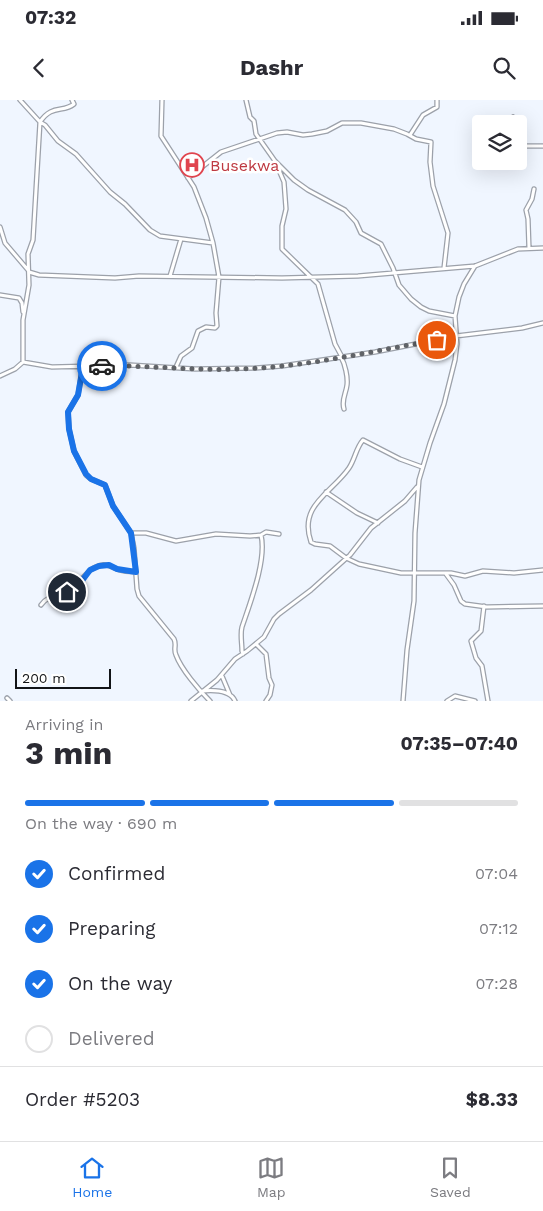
<!DOCTYPE html>
<meta charset="utf-8">
<style>
body{margin:0;font-family:"Work Sans",sans-serif;background:#f2f2f3;color:#2b2b33;height:100vh;display:flex;flex-direction:column;font-size:19px;white-space:nowrap}
*{box-sizing:border-box;margin:0}
p{font-size:16px;color:#7c7c81}
.icon{flex:none;width:28px;height:28px;fill:none;stroke:currentColor;stroke-width:2;stroke-linecap:round;stroke-linejoin:round}
.map{position:relative;height:601px;overflow:hidden}
.side{display:flex;flex-direction:column;background:#fff;flex:1}
.side>*{flex:none}
.tools{position:absolute;left:472px;top:15px;display:grid;gap:10px}
.tools a{display:grid;place-items:center;width:55px;height:55px;border-radius:5px;background:#fff;box-shadow:0 5px 20px #0002;font-size:25px}
.scale{position:absolute;left:15px;bottom:12px;width:96px;box-sizing:border-box;padding-left:5px;border:2px solid #121417;border-top:0;font-size:14px;line-height:18px;white-space:nowrap;color:#121417;-webkit-text-stroke:4px #fff;paint-order:stroke}
.pin{position:absolute;display:grid;place-items:center;width:42px;height:42px;color:#fff;margin:-21px;border:2px solid #fff;border-radius:50%;box-shadow:0 1px 5px #0007}
.courier{position:absolute;display:grid;place-items:center;width:50px;height:50px;margin:-25px;border:4px solid #1a73e8;border-radius:50%;background:#fff;color:#222;box-shadow:0 1px 6px #0007}
.overview em{font-style:normal;font-weight:700}
.overview div{display:flex;flex-direction:column-reverse}
.overview{display:flex;align-items:center;justify-content:space-between;height:85px;padding:0 25px}
h1{font-size:32px;font-weight:700;line-height:38px}
.bar{display:grid;grid-template-columns:repeat(4,1fr);gap:8px 5px;align-content:center;height:60px;padding:0 25px}
.bar i{height:6px;border-radius:4px;background:#e1e1e2}
.bar .active{background:#1a73e8}
.bar p{grid-column:span 4}
.line{display:flex;align-items:center;gap:12px;padding:0 25px;border-top:1px solid #e1e1e2}
.line div{flex:1}
ol{padding:0 25px;list-style:none}
li{display:flex;align-items:center;gap:15px;height:55px}
li p{margin-inline-start:auto}
li .icon{padding:5px;border-radius:50%;background:#1a73e8;color:#fff;stroke-width:4}
li:last-child{color:#7c7c81}
li i{width:28px;height:28px;border:2px solid #e1e1e2;border-radius:50%}
.status{display:flex;justify-content:space-between;align-items:center;height:35px;padding:0 25px;background:#fff;direction:ltr}
.status svg{height:14px;fill:currentColor}
header{display:flex;justify-content:space-between;align-items:center;height:65px;padding:0 25px;background:#fff;font-size:22px;font-weight:700}
.menu{display:flex;justify-content:space-around;align-items:center;height:70px;border-top:1px solid #e1e1e2;background:#fff;font-size:14px;color:#7c7c81}
.menu a{display:grid;justify-items:center;gap:2px}
.menu .active{color:#1a73e8}
.map>svg:first-child{display:block}
</style>
<div class="status"><b>07:32</b><svg viewBox="0 0 49 12"><path d="M0 12V9h3v3zM5 12V6h3v6zM10 12V3h3v9zM15 12V0h3v12zM26 1h20v11H26zM47 4h2v5h-2z"/></svg></div>
<header><svg class="icon" aria-label="back" viewBox="0 0 24 24"><path d="M15 5l-7 7 7 7"/></svg>Dashr<svg class="icon" aria-label="search" viewBox="0 0 24 24"><circle cx="10" cy="10" r="6"/><path d="M15 15l6 6"/></svg></header>
<div class="map">
<svg width="543" height="601" viewBox="0 0 543 601">
<rect width="100%" height="100%" fill="#f0f6ff"/>
<g fill="none" stroke-linecap="round" stroke-linejoin="round">
<!-- minor casing -->
<g stroke="#9ca1aa" stroke-width="5.5">
<path id="minor" d="M 20,0 L 40,22 L 33,140 L 28,154 L 29,185 L 23,220 L 23,262
M 72,0 L 74,4 C 63,13 52,4 40,22 L 45,25 L 58,41 L 76,54 L 110,92 L 125,104 L 150,130 L 160,136 L 213,143
M 162,0 L 161,36 L 194,87 L 206,118 L 213,143 L 219,177 L 216,213 L 217,226 L 215,228 L 206,227 L 198,231 L 192,248 L 181,256 L 176,267
M 246,0 L 250,17 L 254,21 L 256,34 L 275,61 L 284,82 L 286,109 L 282,126 L 282,149 L 318,184 L 335,244 L 342,257
M 513,17 L 519,24
M 410,35 L 423,15 L 437,7 L 437,0
M 519,41 L 524,46 L 543,46
M 275,61 L 294,80 L 308,90 L 345,110 L 356,122 L 361,133 L 381,144 L 393,168 L 399,185 L 411,199 L 421,207 L 429,211 L 455,216
M 188,78 L 221,52 L 277,33 L 287,32 L 303,35 L 312,34 L 327,31 L 342,23 L 361,23 L 394,29 L 407,34 L 416,39 L 431,42 L 430,62 L 433,86 L 448,133 L 444,168
M 0,127 L 5,143 L 28,170
M 529,148 L 528,119 L 526,110 L 532,99 L 534,89
M 29,172 L 39,175 L 115,178 L 139,176 L 282,178 L 358,176 L 475,166 L 518,149 L 543,148
M 170,176 L 181,139
M 0,195 L 19,198 L 22,203 L 23,212
M 341,257 C 345,264 348,277 347,285 C 346,294 341,300 344,309
M 83,266 L 78,295 L 68,312 L 69,329 L 74,351 L 86,375 L 91,379 L 105,385 L 113,406 L 131,433 L 134,448 L 137,489 L 139,496 L 174,539 C 177,545 173,549 176,555 C 181,569 199,590 210,601
M 0,276 L 15,269 L 23,262 L 52,267 L 130,265 L 195,269 L 256,268 L 282,266 L 375,252 L 456,236 L 522,228 L 543,223
M 422,367 L 400,359 L 363,340 C 356,348 355,359 349,368 C 332,393 298,405 311,442 L 315,444 L 330,446 L 346,458 L 359,464 L 401,473 L 451,473 L 465,476 L 483,471 L 514,473 L 543,470
M 326,392 L 357,413 L 378,423
M 131,433 L 146,433 L 176,441 L 216,434 L 250,436 L 261,435 L 266,432 L 279,434
M 446,474 L 454,485 L 461,501 L 465,504 L 487,507 L 543,506
M 41,505 C 48,494 62,496 71,489 C 82,481 88,467 102,465 C 108,464 111,467 117,469 C 123,472 130,471 136,472
M 484,506 L 481,531 L 471,541 L 476,558 L 482,566 L 488,601
M 256,544 L 266,554 L 269,578 L 272,585 L 270,595 L 266,601
M 243,554 L 242,551 C 242,543 240,534 242,527 C 250,503 267,460 261,435
M 222,576 L 230,595
M 202,591 C 213,590 230,590 235,601
M 7,598 L 10,601
M 191,601 L 217,580 L 235,559 L 247,551 L 264,537 L 274,519 L 279,514 L 311,490 L 350,455 L 371,428 L 405,401 L 417,387
M 403,601 L 407,550 L 414,501 L 415,433 L 419,380 L 430,343 L 444,304 L 455,260 L 457,244 L 455,216 L 459,197 L 464,184 L 475,166
M 447,601 L 455,596 L 475,601"/>
</g>
<!-- minor -->
<use href="#minor" stroke="#fff" stroke-width="3"/>
</g>
<g fill="none" stroke-linecap="round" stroke-linejoin="round">
<!-- done -->
<path stroke="#606368" stroke-width="5" stroke-dasharray="0 9" d="M 102,266 C 148,265 194,271 240,269 C 307,267 372,251 437,240"/>
<!-- route -->
<path stroke="#1a73e8" stroke-width="6" d="M 67,492 L 81,482 L 90,470 L 99,466 L 109,465 L 117,469 L 136,472 L 131,433 L 113,406 L 105,385 L 91,379 L 86,374 L 74,351 L 69,329 L 68,312 L 78,295 L 83,266 L 102,266"/>
</g>
<!-- icons -->
<defs>
<g id="hospital-ring" transform="scale(1.25)"><circle r="9.5" fill="#fff" stroke="#e0444e" stroke-width="1.5"/><path d="M-5-5h3v3.5h4V-5h3V5h-3V1.5h-4V5h-3Z" fill="#e0444e"/></g>
</defs>
<g fill-rule="evenodd">
<use href="#hospital-ring" x="192" y="65"/>
</g>
<g text-anchor="middle" dominant-baseline="central" stroke-width="5" stroke-linejoin="round" paint-order="stroke">
<!-- health labels -->
<g font-size="16" fill="#be3a42" stroke="#fff" text-anchor="start">
<text x="210" y="65">Busekwa</text>
</g>
</g>
</svg>
<div class="tools">
<a><svg class="icon" aria-label="layers" viewBox="0 0 24 24"><path d="M12 4l9 5-9 5-9-5zM3 14l9 5 9-5"/></svg></a>
</div>
<div class="scale">200 m</div>
<div class="pin" style="left:437px;top:240px;background:#ea580c"><svg class="icon" aria-label="bag" viewBox="0 0 24 24"><path d="M5 8h14l-1 12H6zM9 8a3 3 0 0 1 6 0"/></svg></div>
<div class="pin" style="left:67px;top:492px;background:#1f2937"><svg class="icon" aria-label="home" viewBox="0 0 24 24"><path d="M3 11l9-7 9 7M6 9v11h12V9"/></svg></div>
<div class="courier" style="left:102px;top:266px"><svg class="icon" aria-label="car" viewBox="0 0 24 24"><path d="M5 17H2v-5l4-1 3-4h7l3 4 3 1v5h-3M9 17h6M6 11h13"/><circle cx="7" cy="17" r="2"/><circle cx="17" cy="17" r="2"/></svg></div>
</div>
<section class="side">
<div class="overview"><div><h1>3 min</h1><p>Arriving in</p></div><em>07:35–07:40</em></div>
<div class="bar"><i class="active"></i><i class="active"></i><i class="active"></i><i></i><p>On the way · 690 m</p></div>
<ol>
<li><svg class="icon" aria-label="check" viewBox="0 0 24 24"><path d="M5 12l5 5 9-10"/></svg>Confirmed<p>07:04</p></li>
<li><svg class="icon" aria-label="check" viewBox="0 0 24 24"><path d="M5 12l5 5 9-10"/></svg>Preparing<p>07:12</p></li>
<li><svg class="icon" aria-label="check" viewBox="0 0 24 24"><path d="M5 12l5 5 9-10"/></svg>On the way<p>07:28</p></li>
<li><i></i>Delivered</li>
</ol>
<div class="line" style="height:65px"><div>Order #5203</div><b>$8.33</b></div>
</section>
<nav class="menu">
<a class="active"><svg class="icon" aria-label="home" viewBox="0 0 24 24"><path d="M3 11l9-7 9 7M6 9v11h12V9"/></svg>Home</a>
<a><svg class="icon" aria-label="map" viewBox="0 0 24 24"><path d="M3 6l6-2 6 2 6-2v14l-6 2-6-2-6 2zM9 4v14M15 6v14"/></svg>Map</a>
<a><svg class="icon" aria-label="saved" viewBox="0 0 24 24"><path d="M7 4h10v16l-5-4-5 4z"/></svg>Saved</a>
</nav>
